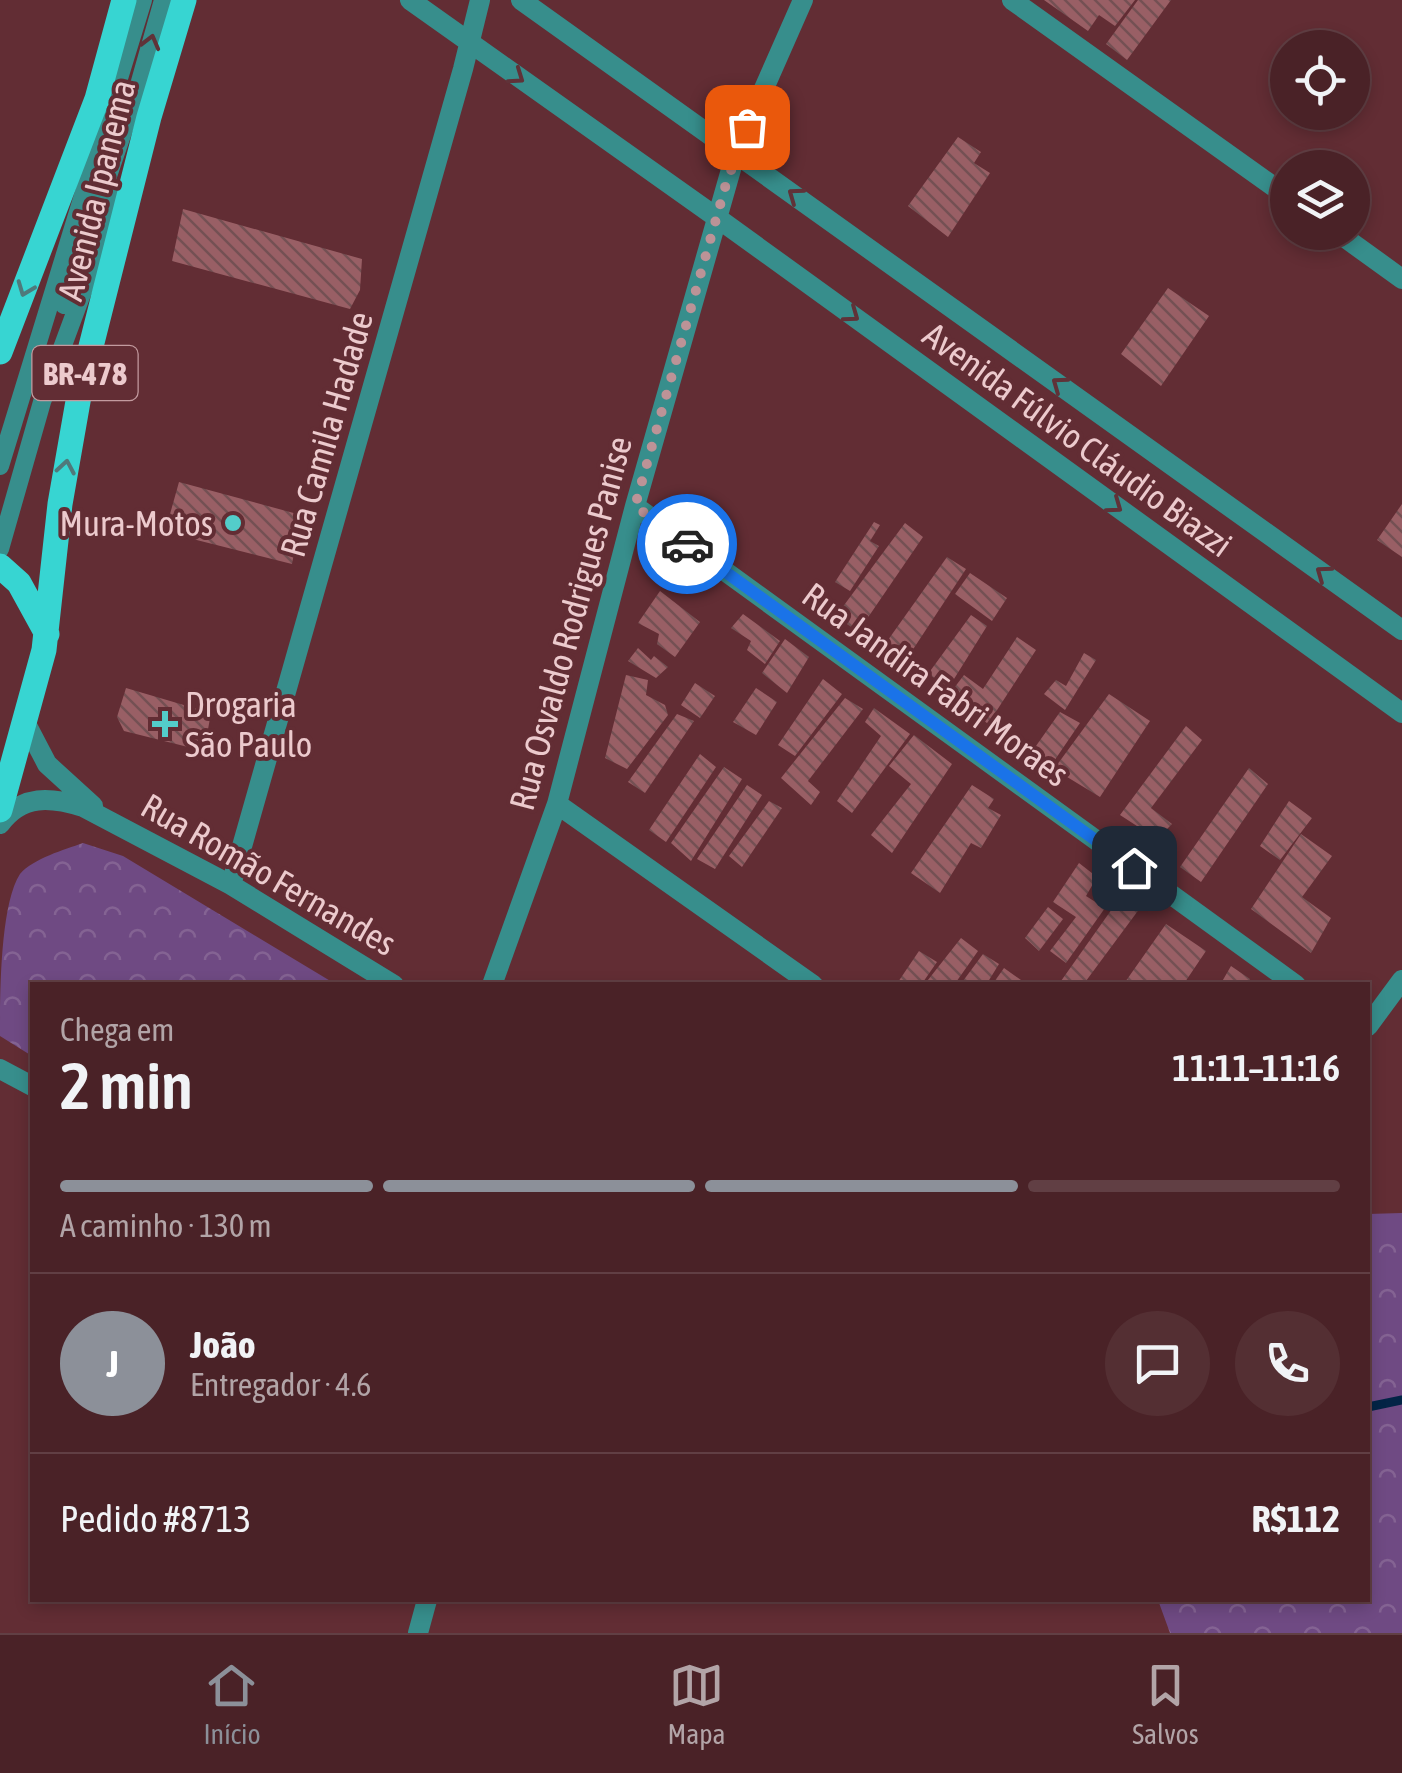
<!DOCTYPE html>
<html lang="pt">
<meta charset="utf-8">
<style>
body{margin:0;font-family:"Asap Condensed",sans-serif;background:#542f33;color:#f1f3f6;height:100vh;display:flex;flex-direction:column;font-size:38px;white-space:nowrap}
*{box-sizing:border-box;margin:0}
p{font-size:32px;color:#b2a4a7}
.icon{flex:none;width:55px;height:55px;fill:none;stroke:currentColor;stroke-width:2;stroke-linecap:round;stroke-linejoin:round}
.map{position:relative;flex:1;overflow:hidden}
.drawer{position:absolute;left:30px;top:982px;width:1340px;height:620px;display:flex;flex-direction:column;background:#4a2227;border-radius:0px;box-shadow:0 5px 15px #0003,0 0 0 2px #613f44}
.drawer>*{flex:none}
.tools{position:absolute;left:1270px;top:30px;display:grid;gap:20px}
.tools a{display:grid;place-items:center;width:100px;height:100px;border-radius:50%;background:#4a2227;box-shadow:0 5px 15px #0003,0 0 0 2px #613f44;font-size:50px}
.pin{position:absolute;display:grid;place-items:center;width:85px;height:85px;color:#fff;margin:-42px;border-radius:20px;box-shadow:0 5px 15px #0006}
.courier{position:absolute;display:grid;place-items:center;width:100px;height:100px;margin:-50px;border:8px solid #1a73e8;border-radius:50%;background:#fff;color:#222;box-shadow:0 2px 12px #0007}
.summary em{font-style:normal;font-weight:600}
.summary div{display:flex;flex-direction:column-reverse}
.summary{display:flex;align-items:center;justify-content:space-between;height:170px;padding:0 30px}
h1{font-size:65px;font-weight:600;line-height:75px}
.bar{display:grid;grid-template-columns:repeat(4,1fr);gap:15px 10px;align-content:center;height:120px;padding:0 30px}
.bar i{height:12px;border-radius:8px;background:#613f44}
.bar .current{background:#8c9099}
.bar p{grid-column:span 4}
.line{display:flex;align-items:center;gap:25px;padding:0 30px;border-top:2px solid #613f44}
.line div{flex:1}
.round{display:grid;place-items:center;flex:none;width:105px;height:105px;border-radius:52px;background:#542f33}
.menu{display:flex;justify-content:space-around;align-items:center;height:140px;border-top:2px solid #613f44;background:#4a2227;font-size:28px;color:#b2a4a7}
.menu a{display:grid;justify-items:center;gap:5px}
.menu .current{color:#8c9099}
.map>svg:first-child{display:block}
</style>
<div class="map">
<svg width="1402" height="1633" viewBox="0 0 1402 1633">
<defs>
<pattern id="forest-crowns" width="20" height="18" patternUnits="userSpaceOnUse" patternTransform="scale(2.5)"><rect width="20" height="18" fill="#6f4a83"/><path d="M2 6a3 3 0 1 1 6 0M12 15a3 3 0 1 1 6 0" fill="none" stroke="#846393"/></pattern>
<pattern id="building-back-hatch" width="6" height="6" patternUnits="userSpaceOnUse" patternTransform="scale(2.5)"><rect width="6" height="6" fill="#995f65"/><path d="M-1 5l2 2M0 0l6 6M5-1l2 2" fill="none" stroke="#745053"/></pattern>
</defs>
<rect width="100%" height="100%" fill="#622d34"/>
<!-- forest -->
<path fill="url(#forest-crowns)" d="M 83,843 L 123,856 L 337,985 L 32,985 L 32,1056 L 0,1036 C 0,995 0,905 20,874 C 34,858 64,850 83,843 Z
M 1402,1213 L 1402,1633 L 1170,1633 L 1158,1600 L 1368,1600 L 1368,1214 Z"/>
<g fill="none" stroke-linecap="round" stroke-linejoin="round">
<!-- stream -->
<path stroke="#032446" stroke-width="9" d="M 1368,1407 L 1402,1400"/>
</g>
<!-- building -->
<path fill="url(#building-back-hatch)" d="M 1044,0 L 1135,0 L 1115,26 L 1099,15 L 1088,31 Z
M 1138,0 L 1171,0 L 1127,60 L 1106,44 Z
M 958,137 L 981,152 L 974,163 L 990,173 L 948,237 L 908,206 Z
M 183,209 L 362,259 L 360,290 L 350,309 L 172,261 Z
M 1168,288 L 1209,316 L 1161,386 L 1121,354 Z
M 179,482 L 301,515 L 292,564 L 165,532 Z
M 1402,504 L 1402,557 L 1377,540 Z
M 874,522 L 880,525 L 870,541 L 879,546 L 850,591 L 835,582 Z
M 905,523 L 923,537 L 858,632 L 836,616 Z
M 947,557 L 966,569 L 906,660 L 883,647 Z
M 970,573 L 1007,598 L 992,621 L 955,594 Z
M 660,591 L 700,622 L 675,657 L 657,644 L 659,634 L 638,623 Z
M 743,614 L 780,641 L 765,664 L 747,650 L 751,641 L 731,628 Z
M 971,615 L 987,626 L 949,687 L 928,674 Z
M 1017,637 L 1036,650 L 988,724 L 951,692 L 964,675 L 983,689 Z
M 785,639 L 809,657 L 787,693 L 762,673 Z
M 638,648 L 651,660 L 654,656 L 668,667 L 656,678 L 628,661 Z
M 1084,653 L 1096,660 L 1065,710 L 1044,694 L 1056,680 L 1066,686 Z
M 626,675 L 648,680 L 646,695 L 665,705 L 668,715 L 627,769 L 605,758 Z
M 823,679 L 842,694 L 795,756 L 778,745 Z
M 695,683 L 715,696 L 700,718 L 681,705 Z
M 126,688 L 211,713 L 204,751 L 124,731 L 117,717 Z
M 756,688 L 777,702 L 756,735 L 733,722 Z
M 1109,694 L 1150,721 L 1100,797 L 1054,769 Z
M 845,698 L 863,709 L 808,781 L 820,792 L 811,805 L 781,778 Z
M 874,708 L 910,734 L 852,813 L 837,801 L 881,736 L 865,722 Z
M 1060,712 L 1080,723 L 1050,767 L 1031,753 Z
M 677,714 L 694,721 L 645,793 L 628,782 Z
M 1186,726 L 1202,740 L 1151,808 L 1172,824 L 1157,839 L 1120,815 Z
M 914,735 L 952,764 L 892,853 L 871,835 L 911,784 L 889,766 Z
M 700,754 L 716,767 L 666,842 L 649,830 Z
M 724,767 L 742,779 L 691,861 L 671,843 Z
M 1249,768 L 1268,784 L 1201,882 L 1180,867 Z
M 747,785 L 762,795 L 715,869 L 697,859 Z
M 972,785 L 994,799 L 988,808 L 1001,815 L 981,848 L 971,843 L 940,893 L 911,873 Z
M 769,801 L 782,808 L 742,867 L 729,856 Z
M 1289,801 L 1312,818 L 1280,860 L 1260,846 Z
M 1301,834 L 1332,856 L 1302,897 L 1331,918 L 1311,953 L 1251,909 Z
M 1079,863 L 1097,877 L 1086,896 L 1105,908 L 1066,963 L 1050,951 L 1076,917 L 1053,902 Z
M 1124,892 L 1143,904 L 1083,985 L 1067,985 L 1061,981 Z
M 1048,907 L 1063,919 L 1039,951 L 1025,938 Z
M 1166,924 L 1206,951 L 1183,985 L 1123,985 Z
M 961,938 L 978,951 L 954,985 L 924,985 Z
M 919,951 L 937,962 L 921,985 L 896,985 Z
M 983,954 L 999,964 L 986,985 L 960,985 Z
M 1231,966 L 1250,979 L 1247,985 L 1220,985 Z
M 1004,968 L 1021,980 L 1018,985 L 992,985 Z"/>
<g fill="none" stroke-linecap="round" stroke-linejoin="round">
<!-- lane -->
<path stroke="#378e8c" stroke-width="18" d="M 64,305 L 139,85 L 163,0
M 0,466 L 143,0
M 0,549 L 42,402 L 119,194"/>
<!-- street -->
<path stroke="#378e8c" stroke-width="20" d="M 410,0 L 716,217 L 1402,713
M 521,0 L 1402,630
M 1012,0 L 1288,197
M 1337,232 L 1402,279
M 635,506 L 1296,985
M 24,720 L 47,764 L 93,806
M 557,804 L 813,985
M 0,824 C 22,794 51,797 83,807 L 231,885 L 394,985
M 231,885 L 463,69 L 480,0
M 492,985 L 557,804 L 635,506 L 736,152 L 803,0
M 1368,1026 L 1402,980
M 0,1069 L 32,1086
M 418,1633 L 427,1600"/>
<!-- primary -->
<path stroke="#37d5d2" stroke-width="25" d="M 0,352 L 97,99 L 124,0
M 0,566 L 19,583 L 47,634
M 0,810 L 44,650 L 60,504 L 80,390 L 149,117 L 184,0"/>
</g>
<!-- one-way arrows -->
<defs><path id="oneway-chevron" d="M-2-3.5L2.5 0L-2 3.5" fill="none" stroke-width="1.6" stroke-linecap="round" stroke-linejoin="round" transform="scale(2.5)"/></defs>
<g stroke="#603238">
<use href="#oneway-chevron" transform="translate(151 42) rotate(-75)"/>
<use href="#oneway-chevron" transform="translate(517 77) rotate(35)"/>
<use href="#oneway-chevron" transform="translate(795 195) rotate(-144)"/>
<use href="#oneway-chevron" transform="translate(852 315) rotate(36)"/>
<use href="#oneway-chevron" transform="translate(1059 384) rotate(-144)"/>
<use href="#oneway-chevron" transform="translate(1115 506) rotate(36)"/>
<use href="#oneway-chevron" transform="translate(1323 573) rotate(-144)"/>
</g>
<g stroke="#4f797b">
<use href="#oneway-chevron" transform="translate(25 289) rotate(111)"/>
<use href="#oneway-chevron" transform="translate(66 467) rotate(-80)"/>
</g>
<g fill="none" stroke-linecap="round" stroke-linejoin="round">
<!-- done -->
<path stroke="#bc9397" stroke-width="10" stroke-dasharray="0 18" d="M 687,544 L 635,506 L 726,184 L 747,127"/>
<!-- route -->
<path stroke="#1a73e8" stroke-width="12" d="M 687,544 L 1134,868"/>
</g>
<!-- markers -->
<g fill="#53cdca" stroke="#622d34" stroke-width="4">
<circle cx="233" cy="523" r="10"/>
<path d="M160 709h10v10h10v10h-10v10h-10v-10h-10v-10h10z"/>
</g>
<g text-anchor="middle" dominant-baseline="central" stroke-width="8" stroke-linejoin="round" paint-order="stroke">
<!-- shield labels -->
<rect fill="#622d34" stroke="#c39b9f" stroke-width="2.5" x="32.5" y="346" width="105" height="54" rx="8"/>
<g font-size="32" font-weight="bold" fill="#eccacd">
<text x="85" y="373">BR-478</text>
</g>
<!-- street labels -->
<g font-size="35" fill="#eccacd" stroke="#622d34">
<text transform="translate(96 190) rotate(-76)">Avenida Ipanema</text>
<text transform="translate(326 434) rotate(-74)">Rua Camila Hadade</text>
<text transform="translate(1078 439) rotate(36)">Avenida Fúlvio Cláudio Biazzi</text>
<text transform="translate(570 623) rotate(-75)">Rua Osvaldo Rodrigues Panise</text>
<text transform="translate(936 684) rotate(36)">Rua Jandira Fabri Moraes</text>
<text transform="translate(269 874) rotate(30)">Rua Romão Fernandes</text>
</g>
<!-- poi labels -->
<g font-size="35" fill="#eccacd" stroke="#622d34" text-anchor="end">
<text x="213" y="523">Mura-Motos</text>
<text x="185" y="704" text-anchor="start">Drogaria<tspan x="185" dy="40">São Paulo</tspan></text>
</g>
</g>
</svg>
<div class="tools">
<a><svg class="icon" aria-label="locate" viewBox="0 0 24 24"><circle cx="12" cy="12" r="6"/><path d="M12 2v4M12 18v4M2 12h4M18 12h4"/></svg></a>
<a><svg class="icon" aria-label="layers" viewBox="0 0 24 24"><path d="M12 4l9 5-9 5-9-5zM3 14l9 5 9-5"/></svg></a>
</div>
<div class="pin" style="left:747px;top:127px;background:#ea580c"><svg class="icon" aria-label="bag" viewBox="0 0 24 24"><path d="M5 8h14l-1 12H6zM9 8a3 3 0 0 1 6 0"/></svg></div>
<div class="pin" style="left:1134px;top:868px;background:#1f2937"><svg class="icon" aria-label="home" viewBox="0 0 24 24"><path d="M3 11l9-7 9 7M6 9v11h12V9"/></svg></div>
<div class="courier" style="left:687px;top:544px"><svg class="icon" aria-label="car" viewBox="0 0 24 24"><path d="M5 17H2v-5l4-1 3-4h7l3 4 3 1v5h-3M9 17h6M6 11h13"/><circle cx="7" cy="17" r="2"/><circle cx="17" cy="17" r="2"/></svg></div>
<section class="drawer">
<div class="summary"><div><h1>2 min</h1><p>Chega em</p></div><em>11:11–11:16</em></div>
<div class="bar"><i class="current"></i><i class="current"></i><i class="current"></i><i></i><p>A caminho · 130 m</p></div>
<div class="line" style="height:180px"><b class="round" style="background:#8c9099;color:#fff">J</b><div><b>João</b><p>Entregador · 4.6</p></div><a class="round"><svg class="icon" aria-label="chat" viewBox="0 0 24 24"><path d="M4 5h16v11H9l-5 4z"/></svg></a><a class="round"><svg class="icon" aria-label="phone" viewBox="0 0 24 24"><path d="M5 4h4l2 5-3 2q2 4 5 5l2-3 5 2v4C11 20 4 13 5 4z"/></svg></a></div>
<div class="line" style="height:130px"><div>Pedido #8713</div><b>R$112</b></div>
</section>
</div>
<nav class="menu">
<a class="current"><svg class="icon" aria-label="home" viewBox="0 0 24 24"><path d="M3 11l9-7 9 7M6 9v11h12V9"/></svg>Início</a>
<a><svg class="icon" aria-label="map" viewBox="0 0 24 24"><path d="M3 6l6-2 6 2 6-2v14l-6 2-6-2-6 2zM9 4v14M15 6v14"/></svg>Mapa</a>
<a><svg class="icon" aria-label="saved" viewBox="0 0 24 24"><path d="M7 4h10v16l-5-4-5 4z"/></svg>Salvos</a>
</nav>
